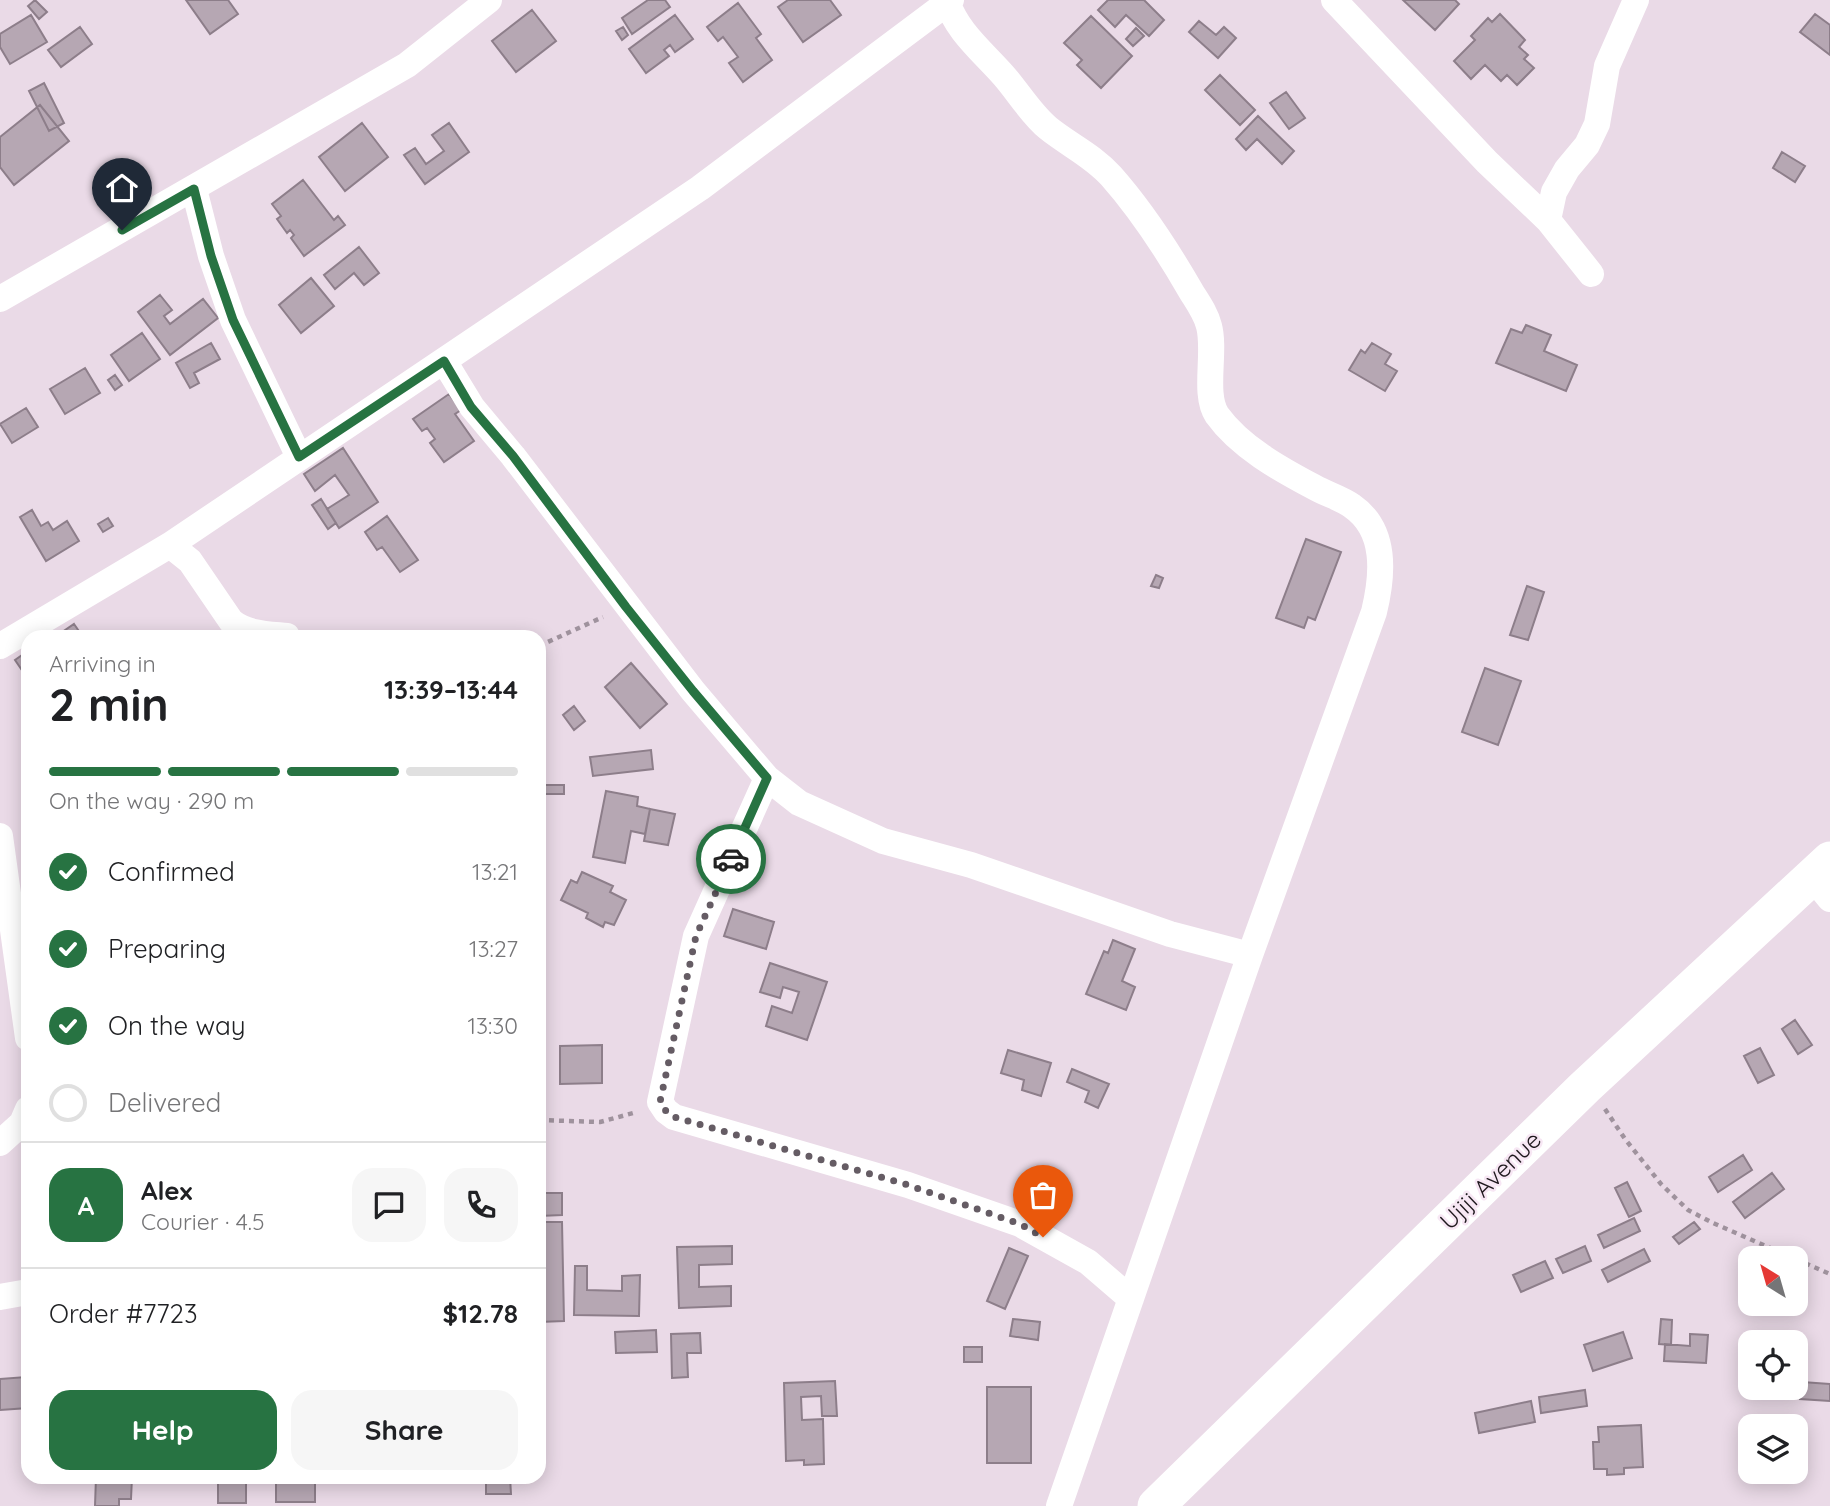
<!DOCTYPE html>
<meta charset="utf-8">
<style>
body{margin:0;font-family:Quicksand,sans-serif;background:#f6f6f6;color:#202124;height:100vh;display:flex;flex-direction:column;font-size:26px;white-space:nowrap}
*{box-sizing:border-box;margin:0}
p{font-size:23px;color:#757577}
.icon{flex:none;width:38px;height:38px;fill:none;stroke:currentColor;stroke-width:2;stroke-linecap:round;stroke-linejoin:round}
.map{position:relative;flex:1;overflow:hidden}
.side{position:absolute;left:21px;top:630px;width:525px;height:854px;display:flex;flex-direction:column;background:#fff;border-radius:21px;box-shadow:0 4px 18px #0003}
.side>*{flex:none}
.needle{width:46px;rotate:323deg}
.tools{position:absolute;left:1738px;top:1246px;display:grid;gap:14px}
.tools a{display:grid;place-items:center;width:70px;height:70px;border-radius:14px;background:#fff;box-shadow:0 4px 18px #0003;font-size:35px}
.pin{position:absolute;display:grid;place-items:center;width:60px;height:60px;color:#fff;margin:-72px -30px;border-radius:50% 50% 50% 0;rotate:-45deg;box-shadow:0 0 7px #0007}
.pin .icon{rotate:45deg}
.courier{position:absolute;display:grid;place-items:center;width:70px;height:70px;margin:-35px;border:5px solid #277342;border-radius:50%;background:#fff;color:#222;box-shadow:0 2px 9px #0007}
.headline em{font-style:normal;font-weight:700}
.headline div{display:flex;flex-direction:column-reverse}
.headline{display:flex;align-items:center;justify-content:space-between;height:119px;padding:0 28px}
h1{font-size:46px;font-weight:700;line-height:52px}
.bar{display:grid;grid-template-columns:repeat(4,1fr);gap:10px 7px;align-content:center;height:84px;padding:0 28px}
.bar i{height:9px;border-radius:5px;background:#e0e0e0}
.bar .selected{background:#277342}
.bar p{grid-column:span 4}
.line{display:flex;align-items:center;gap:18px;padding:0 28px;border-top:2px solid #e0e0e0}
.line div{flex:1}
.round{display:grid;place-items:center;flex:none;width:74px;height:74px;border-radius:21px;background:#f6f6f6}
ol{padding:0 28px;list-style:none}
li{display:flex;align-items:center;gap:21px;height:77px}
li p{margin-inline-start:auto}
li .icon{padding:7px;border-radius:50%;background:#277342;color:#fff;stroke-width:4}
li:last-child{color:#757577}
li i{width:38px;height:38px;border:4px solid #e0e0e0;border-radius:50%}
.cta{display:flex;gap:14px;margin-top:auto;padding:14px 28px}
.cta a{flex:1;height:80px;border-radius:21px;background:#277342;color:#fff;font-size:28px;font-weight:700;line-height:80px;text-align:center}
.cta a+a{background:#f6f6f6;color:#202124}
.map>svg:first-child{display:block}
</style>
<div class="map">
<svg width="1830" height="1506" viewBox="0 0 1830 1506">
<rect width="100%" height="100%" fill="#eadae7"/>
<!-- building -->
<path fill="#b6a7b3" stroke="#8d7e8a" stroke-width="2" d="M 35,0 L 47,12 L 39,19 L 28,6 Z
M 186,0 L 228,0 L 238,14 L 210,34 Z
M 648,0 L 665,0 L 670,7 L 632,34 L 622,18 Z
M 788,0 L 830,0 L 841,15 L 803,42 L 778,7 Z
M 1108,0 L 1144,0 L 1164,20 L 1149,36 L 1126,15 L 1115,27 L 1098,10 Z
M 1403,0 L 1455,0 L 1459,4 L 1435,30 Z
M 738,3 L 761,34 L 756,38 L 772,60 L 743,82 L 729,63 L 738,57 L 723,37 L 718,41 L 707,27 Z
M 532,10 L 556,41 L 516,72 L 492,41 Z
M 1500,14 L 1525,40 L 1519,47 L 1528,55 L 1524,59 L 1534,68 L 1517,85 L 1507,75 L 1501,81 L 1485,65 L 1471,79 L 1454,61 L 1475,40 L 1471,36 L 1488,18 L 1492,22 Z
M 1815,14 L 1830,25 L 1830,55 L 1800,32 Z
M 31,15 L 47,42 L 10,64 L 0,47 L 0,34 Z
M 675,15 L 693,39 L 675,52 L 670,45 L 664,50 L 669,56 L 646,73 L 629,49 Z
M 1091,16 L 1132,56 L 1101,88 L 1077,65 L 1082,60 L 1064,43 Z
M 1199,21 L 1216,35 L 1224,27 L 1236,38 L 1218,58 L 1189,32 Z
M 80,27 L 92,44 L 61,67 L 48,50 Z
M 623,27 L 628,35 L 622,40 L 616,31 Z
M 1136,28 L 1144,36 L 1133,46 L 1126,39 Z
M 1220,75 L 1255,110 L 1240,125 L 1205,90 Z
M 44,83 L 64,123 L 49,131 L 29,91 Z
M 1286,92 L 1305,118 L 1289,129 L 1270,103 Z
M 40,105 L 69,141 L 14,185 L 0,167 L 0,137 Z
M 1258,116 L 1294,151 L 1282,164 L 1257,139 L 1246,150 L 1236,139 Z
M 362,123 L 388,157 L 345,191 L 319,157 Z
M 449,123 L 469,152 L 425,184 L 404,155 L 415,148 L 426,164 L 444,151 L 432,135 Z
M 1782,152 L 1805,166 L 1795,182 L 1773,168 Z
M 303,180 L 334,220 L 338,216 L 345,225 L 304,256 L 291,238 L 294,235 L 290,230 L 287,233 L 277,219 L 281,216 L 272,204 Z
M 359,247 L 379,273 L 364,285 L 354,273 L 335,289 L 324,275 Z
M 311,278 L 334,306 L 301,333 L 279,305 Z
M 160,295 L 172,310 L 164,316 L 170,324 L 203,299 L 218,318 L 170,355 L 138,312 Z
M 1526,325 L 1551,335 L 1544,351 L 1577,365 L 1566,391 L 1496,363 L 1511,329 L 1522,333 Z
M 142,333 L 160,359 L 129,381 L 111,355 Z
M 211,343 L 220,359 L 194,373 L 199,383 L 190,388 L 176,363 Z
M 1372,343 L 1391,354 L 1385,364 L 1397,371 L 1385,391 L 1349,370 L 1361,350 L 1365,353 Z
M 85,368 L 100,393 L 65,414 L 50,389 Z
M 115,375 L 122,385 L 115,390 L 108,380 Z
M 449,394 L 461,410 L 455,414 L 474,441 L 444,462 L 430,443 L 435,439 L 427,428 L 422,431 L 413,419 Z
M 26,408 L 38,427 L 12,443 L 0,424 Z
M 343,448 L 378,502 L 339,528 L 327,509 L 349,495 L 335,475 L 315,491 L 304,474 Z
M 321,499 L 336,523 L 328,529 L 312,505 Z
M 32,510 L 41,526 L 48,522 L 53,530 L 67,521 L 79,541 L 46,561 L 20,517 Z
M 387,516 L 418,560 L 400,572 L 382,547 L 377,550 L 365,532 Z
M 108,518 L 113,526 L 103,532 L 98,524 Z
M 1306,539 L 1341,552 L 1315,620 L 1308,617 L 1304,628 L 1276,618 Z
M 1156,575 L 1163,578 L 1159,588 L 1151,586 Z
M 1527,586 L 1544,592 L 1528,640 L 1510,635 Z
M 74,624 L 83,637 L 55,637 Z
M 28,651 L 28,679 L 15,660 Z
M 631,663 L 667,704 L 640,728 L 605,687 Z
M 1485,668 L 1521,681 L 1498,745 L 1462,732 Z
M 574,706 L 585,721 L 574,730 L 563,715 Z
M 651,750 L 653,769 L 593,776 L 590,757 Z
M 539,785 L 564,785 L 564,794 L 539,794 Z
M 606,791 L 638,797 L 637,806 L 650,809 L 645,834 L 631,831 L 625,863 L 593,857 Z
M 650,809 L 675,814 L 668,845 L 644,841 Z
M 582,872 L 613,886 L 610,892 L 626,900 L 614,925 L 605,922 L 603,927 L 586,918 L 588,913 L 561,900 L 571,880 L 577,883 Z
M 733,909 L 774,922 L 766,949 L 724,936 Z
M 1113,940 L 1135,949 L 1122,981 L 1135,987 L 1126,1010 L 1086,994 L 1104,951 L 1108,953 Z
M 770,963 L 827,982 L 807,1040 L 766,1026 L 772,1006 L 792,1013 L 799,992 L 783,987 L 780,998 L 760,992 Z
M 1795,1020 L 1812,1045 L 1798,1054 L 1782,1029 Z
M 602,1045 L 602,1083 L 560,1084 L 560,1046 Z
M 1760,1048 L 1774,1075 L 1758,1083 L 1744,1056 Z
M 1008,1050 L 1051,1063 L 1041,1096 L 1022,1090 L 1024,1080 L 1001,1073 Z
M 1072,1069 L 1109,1084 L 1098,1108 L 1085,1102 L 1089,1091 L 1067,1082 Z
M 1743,1155 L 1752,1170 L 1718,1192 L 1709,1177 Z
M 1772,1173 L 1784,1189 L 1745,1218 L 1733,1202 Z
M 545,1180 L 545,1193 L 562,1193 L 562,1215 L 539,1216 L 539,1181 Z
M 1627,1182 L 1641,1211 L 1629,1217 L 1615,1188 Z
M 1634,1218 L 1640,1231 L 1604,1248 L 1598,1235 Z
M 542,1222 L 562,1222 L 564,1321 L 539,1322 L 539,1303 L 544,1303 Z
M 1694,1222 L 1700,1229 L 1679,1244 L 1673,1237 Z
M 732,1246 L 732,1264 L 699,1265 L 699,1287 L 731,1286 L 731,1306 L 679,1308 L 677,1247 Z
M 1585,1246 L 1591,1261 L 1563,1273 L 1556,1259 Z
M 1009,1248 L 1028,1256 L 1005,1309 L 987,1301 Z
M 1644,1249 L 1650,1261 L 1608,1282 L 1602,1270 Z
M 1545,1261 L 1553,1278 L 1521,1292 L 1513,1275 Z
M 575,1266 L 587,1266 L 587,1290 L 622,1291 L 622,1276 L 640,1275 L 639,1316 L 574,1315 Z
M 1013,1319 L 1040,1322 L 1038,1340 L 1010,1336 Z
M 1661,1319 L 1672,1320 L 1671,1345 L 1659,1344 Z
M 656,1330 L 657,1352 L 616,1353 L 615,1332 Z
M 1623,1332 L 1632,1358 L 1593,1371 L 1584,1345 Z
M 700,1333 L 701,1353 L 687,1353 L 688,1377 L 672,1378 L 671,1334 Z
M 1690,1334 L 1708,1335 L 1706,1363 L 1664,1361 L 1665,1344 L 1690,1346 Z
M 964,1347 L 982,1347 L 982,1362 L 964,1362 Z
M 26,1377 L 28,1408 L 0,1410 L 0,1379 Z
M 835,1381 L 837,1416 L 822,1416 L 821,1396 L 801,1397 L 802,1420 L 823,1419 L 824,1464 L 804,1465 L 804,1460 L 786,1461 L 784,1383 Z
M 1802,1382 L 1830,1384 L 1830,1401 L 1800,1399 Z
M 987,1387 L 1031,1387 L 1031,1463 L 987,1463 Z
M 1585,1390 L 1587,1406 L 1541,1413 L 1539,1397 Z
M 1531,1401 L 1535,1422 L 1479,1433 L 1475,1413 Z
M 1641,1425 L 1643,1467 L 1624,1468 L 1624,1474 L 1607,1475 L 1607,1469 L 1594,1469 L 1593,1442 L 1599,1442 L 1598,1427 Z
M 96,1477 L 132,1477 L 131,1499 L 119,1499 L 119,1506 L 95,1506 Z
M 218,1477 L 246,1477 L 246,1503 L 218,1503 Z
M 276,1477 L 315,1477 L 315,1502 L 276,1502 Z
M 469,1477 L 510,1477 L 511,1494 L 486,1494 L 486,1483 L 469,1483 Z"/>
<g fill="none" stroke-linecap="round" stroke-linejoin="round">
<!-- path -->
<path stroke="#9f929d" stroke-width="4.5" stroke-dasharray="5 5" stroke-linecap="butt" d="M 539,646 L 603,617
M 1605,1109 L 1625,1139 L 1661,1184 L 1688,1210 L 1713,1223 L 1830,1274
M 539,1120 L 600,1122 L 637,1112"/>
<!-- street -->
<path stroke="#fff" stroke-width="26" d="M 947,0 C 955,30 984,53 1004,76 C 1018,92 1031,114 1048,128 C 1069,145 1092,155 1111,176 C 1142,211 1169,253 1192,293 C 1199,304 1206,314 1209,326 C 1216,352 1203,394 1217,415 C 1240,447 1280,469 1314,487 C 1326,494 1341,498 1352,506 C 1387,530 1383,575 1374,612 L 1250,955 L 1059,1506
M 1334,0 L 1487,162 L 1548,220 L 1591,274
M 194,189 L 211,256 L 233,320 L 299,457
M 1548,220 L 1554,192 L 1567,169 L 1587,145 L 1597,124 L 1607,66 L 1636,0
M 0,299 L 407,65 L 489,0
M 444,361 L 472,407 L 513,456 L 693,691 L 767,778 L 799,803 L 883,841 L 971,865 L 1170,934 L 1250,955
M 170,545 L 190,561 L 231,621 C 247,634 267,634 287,636
M 0,646 L 170,545 L 700,188 L 951,0
M 767,778 L 696,936 L 660,1102 L 666,1111 L 674,1117 L 908,1185 L 1020,1224 L 1088,1262 L 1131,1299
M 0,836 L 28,1038
M 1812,877 L 1830,899
M 0,1143 L 22,1123 L 28,1109
M 0,1297 L 28,1292"/>
<!-- secondary -->
<path stroke="#fff" stroke-width="37" d="M 1156,1506 L 1585,1087 L 1830,860"/>
</g>
<g fill="none" stroke-linecap="round" stroke-linejoin="round">
<!-- done -->
<path stroke="#655c64" stroke-width="7" stroke-dasharray="0 12.6" d="M 731,859 L 696,936 L 660,1102 L 666,1111 L 674,1117 L 908,1185 L 1020,1224 L 1043,1237"/>
<!-- route -->
<path stroke="#277342" stroke-width="9" d="M 122,230 L 194,189 L 211,256 L 233,320 L 299,457 L 444,361 L 471,407 L 513,456 L 626,607 L 693,691 L 767,778 L 731,859"/>
</g>
<g text-anchor="middle" dominant-baseline="central" stroke-width="5" stroke-linejoin="round" paint-order="stroke">
<!-- street labels -->
<g font-size="24" fill="#1e181d" stroke="#f7e7f4">
<text transform="translate(1490 1180) rotate(-44)">Ujiji Avenue</text>
</g>
</g>
</svg>
<div class="tools">
<a><svg class="needle" viewBox="-14 -14 28 28"><path d="M0-13l5 13h-10z" fill="#e53935"/><path d="M0 13l5-13h-10z" fill="#757577"/></svg></a>
<a><svg class="icon" aria-label="locate" viewBox="0 0 24 24"><circle cx="12" cy="12" r="6"/><path d="M12 2v4M12 18v4M2 12h4M18 12h4"/></svg></a>
<a><svg class="icon" aria-label="layers" viewBox="0 0 24 24"><path d="M12 4l9 5-9 5-9-5zM3 14l9 5 9-5"/></svg></a>
</div>
<div class="pin" style="left:1043px;top:1237px;background:#ea580c"><svg class="icon" aria-label="bag" viewBox="0 0 24 24"><path d="M5 8h14l-1 12H6zM9 8a3 3 0 0 1 6 0"/></svg></div>
<div class="pin" style="left:122px;top:230px;background:#1f2937"><svg class="icon" aria-label="home" viewBox="0 0 24 24"><path d="M3 11l9-7 9 7M6 9v11h12V9"/></svg></div>
<div class="courier" style="left:731px;top:859px"><svg class="icon" aria-label="car" viewBox="0 0 24 24"><path d="M5 17H2v-5l4-1 3-4h7l3 4 3 1v5h-3M9 17h6M6 11h13"/><circle cx="7" cy="17" r="2"/><circle cx="17" cy="17" r="2"/></svg></div>
<section class="side">
<div class="headline"><div><h1>2 min</h1><p>Arriving in</p></div><em>13:39–13:44</em></div>
<div class="bar"><i class="selected"></i><i class="selected"></i><i class="selected"></i><i></i><p>On the way · 290 m</p></div>
<ol>
<li><svg class="icon" aria-label="check" viewBox="0 0 24 24"><path d="M5 12l5 5 9-10"/></svg>Confirmed<p>13:21</p></li>
<li><svg class="icon" aria-label="check" viewBox="0 0 24 24"><path d="M5 12l5 5 9-10"/></svg>Preparing<p>13:27</p></li>
<li><svg class="icon" aria-label="check" viewBox="0 0 24 24"><path d="M5 12l5 5 9-10"/></svg>On the way<p>13:30</p></li>
<li><i></i>Delivered</li>
</ol>
<div class="line" style="height:126px"><b class="round" style="background:#277342;color:#fff">A</b><div><b>Alex</b><p>Courier · 4.5</p></div><a class="round"><svg class="icon" aria-label="chat" viewBox="0 0 24 24"><path d="M4 5h16v11H9l-5 4z"/></svg></a><a class="round"><svg class="icon" aria-label="phone" viewBox="0 0 24 24"><path d="M5 4h4l2 5-3 2q2 4 5 5l2-3 5 2v4C11 20 4 13 5 4z"/></svg></a></div>
<div class="line" style="height:91px"><div>Order #7723</div><b>$12.78</b></div>
<div class="cta"><a>Help</a><a>Share</a></div>
</section>
</div>
